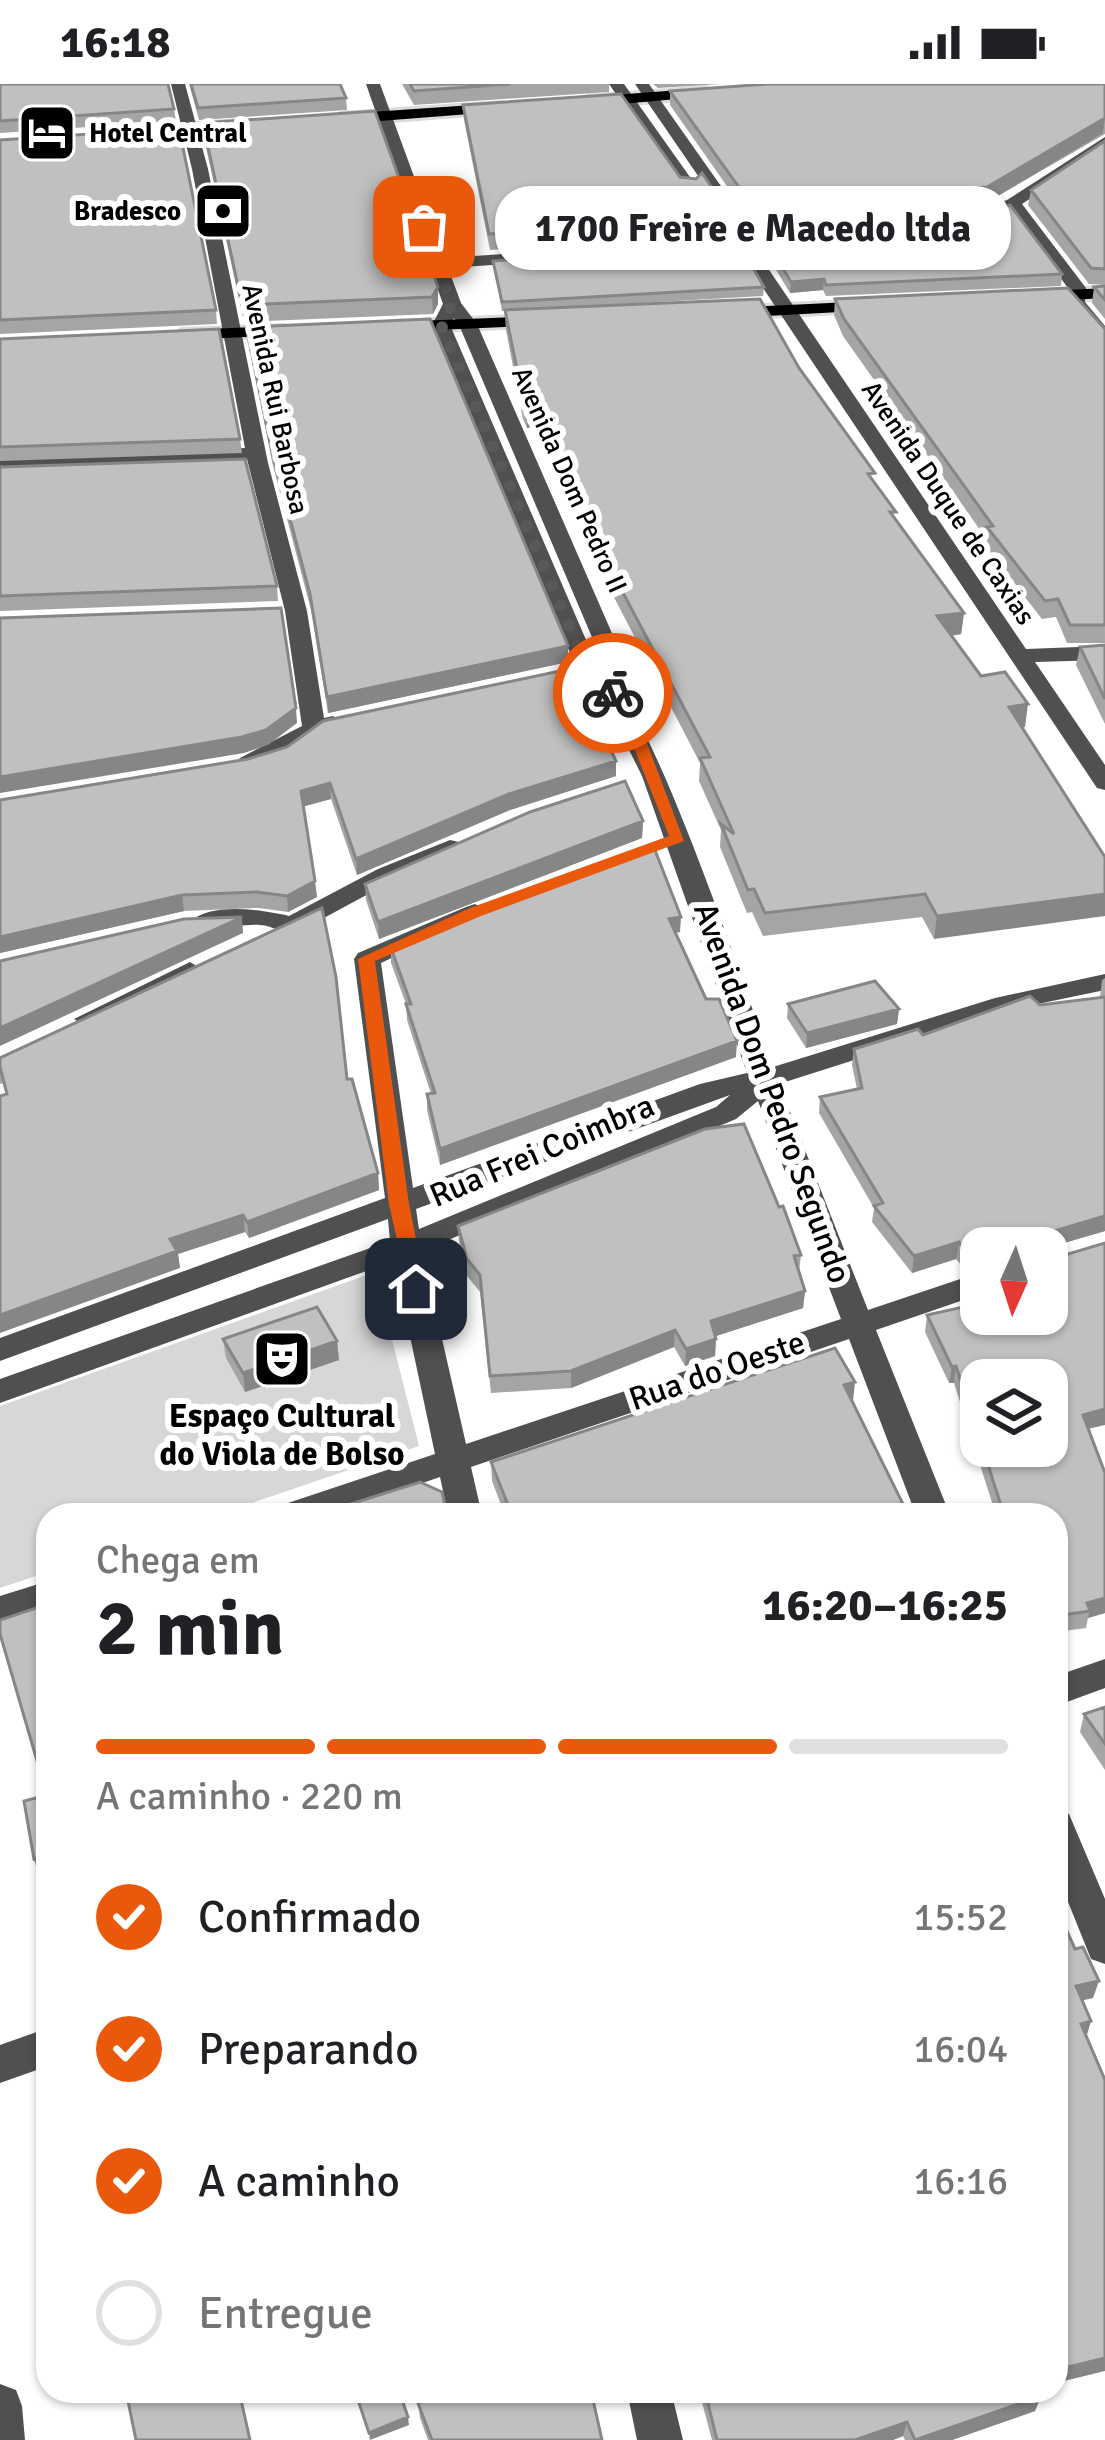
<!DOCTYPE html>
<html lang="pt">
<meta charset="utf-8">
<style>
body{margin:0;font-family:Signika,sans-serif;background:#f6f6f6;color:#202124;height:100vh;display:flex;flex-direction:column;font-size:45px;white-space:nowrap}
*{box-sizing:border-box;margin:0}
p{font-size:39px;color:#757577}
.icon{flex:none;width:66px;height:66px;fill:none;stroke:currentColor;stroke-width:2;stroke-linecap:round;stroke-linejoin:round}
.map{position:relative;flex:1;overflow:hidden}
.details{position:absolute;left:36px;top:1419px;width:1032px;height:900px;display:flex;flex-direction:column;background:#fff;border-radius:36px;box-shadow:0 3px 9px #0004}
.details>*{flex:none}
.needle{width:78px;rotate:183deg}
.buttons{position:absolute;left:960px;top:1143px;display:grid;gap:24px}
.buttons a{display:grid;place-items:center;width:108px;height:108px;border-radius:24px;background:#fff;box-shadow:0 3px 9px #0004;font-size:60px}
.pin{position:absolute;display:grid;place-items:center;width:102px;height:102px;color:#fff;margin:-51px;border-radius:24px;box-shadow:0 6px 18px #0006}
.courier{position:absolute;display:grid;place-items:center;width:120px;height:120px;margin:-60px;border:9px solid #ea580c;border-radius:50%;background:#fff;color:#222;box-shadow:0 3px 15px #0007}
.bubble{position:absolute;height:84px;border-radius:36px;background:#fff;box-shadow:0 3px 9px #0004;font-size:39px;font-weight:700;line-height:84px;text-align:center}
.headline em{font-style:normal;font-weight:700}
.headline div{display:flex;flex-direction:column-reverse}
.headline{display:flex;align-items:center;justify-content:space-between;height:204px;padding:0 60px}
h1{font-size:78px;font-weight:700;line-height:90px}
.bar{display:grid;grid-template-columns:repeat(4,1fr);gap:18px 12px;align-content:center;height:144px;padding:0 60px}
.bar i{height:15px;border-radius:9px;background:#e0e0e0}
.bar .active{background:#ea580c}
.bar p{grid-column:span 4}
ol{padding:0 60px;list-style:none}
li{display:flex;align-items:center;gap:36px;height:132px}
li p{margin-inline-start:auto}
li .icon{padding:12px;border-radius:50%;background:#ea580c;color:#fff;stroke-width:4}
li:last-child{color:#757577}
li i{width:66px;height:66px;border:6px solid #e0e0e0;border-radius:50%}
.status{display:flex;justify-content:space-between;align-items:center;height:84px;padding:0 60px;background:#fff;direction:ltr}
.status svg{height:33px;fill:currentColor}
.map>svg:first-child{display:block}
</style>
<div class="status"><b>16:18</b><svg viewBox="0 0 49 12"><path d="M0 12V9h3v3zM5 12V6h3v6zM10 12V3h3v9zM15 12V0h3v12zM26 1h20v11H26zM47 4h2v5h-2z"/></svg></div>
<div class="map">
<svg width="1105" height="2356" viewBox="0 0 1105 2356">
<rect width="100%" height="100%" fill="#fff"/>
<!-- green -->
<path fill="#d7d7d7" d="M 375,1188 L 419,1362 L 217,1431 L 48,1431 L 48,1488 L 0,1504 L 0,1322 Z"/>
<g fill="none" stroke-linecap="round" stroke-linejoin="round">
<!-- major casing -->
<g stroke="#dbdbdb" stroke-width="6">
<path id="major" d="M 706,4 L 714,9 L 711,12 L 587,23 L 579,18 L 587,13 Z
M 503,19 L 508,21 L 508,27 L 341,40 L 333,35 L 341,30 Z
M 239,37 L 247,42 L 244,45 L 138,54 L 130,49 L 138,44 Z
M 1105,204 L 1105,214 L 1033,218 L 1024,213 L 1033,208 Z
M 871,217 L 880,222 L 877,226 L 728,234 L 719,229 L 728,224 Z
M 542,232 L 548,233 L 548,241 L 392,248 L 383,243 L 392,238 Z
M 284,242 L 293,247 L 290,251 L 182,256 L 173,251 L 182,246 Z"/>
</g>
<!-- minor -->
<path fill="#505050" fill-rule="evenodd" d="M 171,0 L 185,0 L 208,85 L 268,379 L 307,527 L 324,634 L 333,632 L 345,639 L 248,686 L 236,679 L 240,674 L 302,642 L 285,527 L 247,375 L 0,388 L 0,376 L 245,364 L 192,85 Z
M 366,0 L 380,0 L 444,174 L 684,158 L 693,163 L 684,168 L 448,184 L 461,219 L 477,240 L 625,579 L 622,584 L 606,584 L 603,579 L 459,241 L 454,234 L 450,241 L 596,579 C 647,604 748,915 773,983 L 995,914 L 1105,890 L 1105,906 L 1014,925 L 779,1000 L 868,1226 L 981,1188 L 981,1210 L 876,1246 L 950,1431 L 916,1431 L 849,1255 L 471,1383 L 482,1431 L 448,1431 L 440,1393 L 329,1431 L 274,1431 L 279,1422 L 435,1370 L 394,1177 L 0,1319 L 0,1295 L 390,1157 L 388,1135 L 0,1277 L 0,1254 L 385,1114 L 354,875 L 358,869 L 466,823 L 475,820 L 488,828 L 381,879 L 413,1104 L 700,1000 L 747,989 L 642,692 L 594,595 L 576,583 L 432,241 L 443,220 ZM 730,1011 L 716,1023 L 419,1145 L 416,1125 ZM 758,1017 L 841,1235 L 466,1360 L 422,1167 L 736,1035 Z
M 609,0 L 624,0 L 697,103 L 695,106 L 683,106 Z
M 635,0 L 649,0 L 754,149 L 757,168 L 1026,565 L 1105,562 L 1105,576 L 1035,578 L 1105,681 L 1105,706 L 1097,704 L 739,168 L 740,153 Z
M 1105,53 L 1105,65 L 1022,120 L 1086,204 L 1085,218 L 1105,242 L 1105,258 L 1070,223 L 1068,204 L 1009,125 L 969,137 L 961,132 L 1007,116 Z
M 450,756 L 459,758 L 462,763 L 459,768 L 396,795 L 298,848 C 282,852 276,842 260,841 C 237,839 209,852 191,837 C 213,818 263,826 289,832 L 378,785 Z
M 190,878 L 203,886 L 199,892 L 97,941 L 87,943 L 74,935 Z
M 48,1497 L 48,1525 L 0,1540 L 0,1512 Z
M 1105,1575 L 1105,1604 L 1056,1622 L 1056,1592 Z
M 1056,1725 L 1069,1730 L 1105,1815 L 1105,1880 L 1091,1875 L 1056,1788 Z
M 48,1944 L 48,1982 L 0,1999 L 0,1961 Z
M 0,2300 L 16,2306 L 22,2322 L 25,2356 L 0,2356 Z
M 627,2307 L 671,2307 L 683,2356 L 637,2356 Z"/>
<!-- major -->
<use href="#major" fill="#000" fill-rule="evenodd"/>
</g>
<!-- wall -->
<path fill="#a5a5a5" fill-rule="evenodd" d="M 0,0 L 174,25 L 176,37 L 0,49 Z
M 189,0 L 340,0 L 346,14 L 347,26 L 199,36 Z
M 402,0 L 609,0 L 609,8 L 414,21 Z
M 653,0 L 722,0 L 658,4 Z
M 1105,0 L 1105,50 L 986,119 L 755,142 L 670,21 L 670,7 Z
M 463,21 L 680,93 L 731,132 L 730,147 L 490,166 L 464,36 Z
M 203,39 L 438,203 L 438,220 L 433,230 L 244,238 L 204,54 Z
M 0,56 L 216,226 L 217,240 L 0,250 Z
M 1105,57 L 1105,201 L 1089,200 L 1028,121 L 1031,106 Z
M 762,150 L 1062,190 L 1061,202 L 826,212 L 823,206 L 790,209 L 761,161 Z
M 493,177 L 764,203 L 763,212 L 553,224 L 799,284 L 874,399 L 895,436 L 964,529 L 961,550 L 951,552 L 981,592 L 1025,643 L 1022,643 L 934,855 L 922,833 L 763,852 L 752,828 L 747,829 L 720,763 L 721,746 L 699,697 L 700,679 L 603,492 L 573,424 L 574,412 L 552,363 L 538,342 L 527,344 L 523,335 L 506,246 L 505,227 L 502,227 Z
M 1105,202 L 1105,235 L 1092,219 L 1094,203 Z
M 835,215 L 1104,245 L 1105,559 L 1067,559 L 1056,533 L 1042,535 L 984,461 L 985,453 L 843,252 L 834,231 Z
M 246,243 L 568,578 L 328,629 L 311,526 L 272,378 Z
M 0,255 L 240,355 L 242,369 L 0,377 Z
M 0,383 L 277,502 L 278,517 L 0,527 Z
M 1105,561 L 1105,640 L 1076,581 L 1080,563 Z
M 584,609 L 602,632 L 601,647 L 592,650 L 616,692 L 510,726 L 357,791 L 331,715 L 303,722 L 317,813 L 288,828 L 259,824 L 184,827 L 0,869 L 0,716 L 248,675 Z
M 643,737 L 642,754 L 379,855 L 366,816 L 365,800 Z
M 680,848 L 676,849 L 706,915 L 736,973 L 440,1081 L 427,1026 L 427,1010 L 431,1010 L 407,936 L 406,920 L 391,879 L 391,864 Z
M 1105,894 L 1105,1147 L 1047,1164 L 1048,1176 L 1088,1345 L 1105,1529 L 1088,1534 L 1086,1544 L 1056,1548 L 1056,1431 L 996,1431 L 954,1299 L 949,1299 L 925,1248 L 927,1231 L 1047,1230 L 981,1164 L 981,1185 L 967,1188 L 956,1175 L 912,1189 L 872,1138 L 874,1124 L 819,1029 L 820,1013 L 857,1005 L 852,981 L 854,965 L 923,951 L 1040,921 L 1100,913 L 1102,896 ZM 981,1296 L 1047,1362 L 981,1362 Z
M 788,920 L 899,925 L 897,940 L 806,964 L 787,934 Z
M 0,974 L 347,995 L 378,1089 L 379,1106 L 249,1154 L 245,1148 L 178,1170 L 180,1184 L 6,1010 L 4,999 L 0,1000 Z
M 779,1123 L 801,1171 L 799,1188 L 805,1207 L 803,1224 L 716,1252 L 715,1272 L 685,1282 L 674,1263 L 571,1304 L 491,1309 L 480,1208 L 467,1192 L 459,1158 L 458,1142 Z
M 223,1255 L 337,1257 L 339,1276 L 245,1308 L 226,1274 Z
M 852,1317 L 904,1422 L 903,1431 L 505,1431 L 492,1397 L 491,1378 Z
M 1105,1623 L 1105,1686 L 1080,1648 L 1084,1630 Z
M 699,2307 L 1038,2307 L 1041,2312 L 1035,2327 L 952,2356 L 905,2356 L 903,2352 L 893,2356 L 712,2356 Z
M 418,2319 L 602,2356 L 428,2356 L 420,2334 Z"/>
<!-- shaded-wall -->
<path fill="#868686" d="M 1105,34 L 1103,49 L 986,119 L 755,142 L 756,127 Z
M 824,195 L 823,206 L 790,209 L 791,198 Z
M 438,203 L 438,220 L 433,230 L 432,213 Z
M 538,322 L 538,342 L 527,344 L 527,323 Z
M 964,529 L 961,550 L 934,554 L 937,532 Z
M 568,562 L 568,578 L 328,629 L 327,613 Z
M 584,594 L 584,609 L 573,596 Z
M 1028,620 L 1025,643 L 1006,645 L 1009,623 Z
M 296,624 L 297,639 L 268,661 L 244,669 L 0,709 L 0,693 Z
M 602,632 L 601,647 L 576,653 L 576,638 Z
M 616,677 L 616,692 L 510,726 L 357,791 L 356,775 L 509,710 Z
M 330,699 L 331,715 L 302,723 L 301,707 Z
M 643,737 L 642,754 L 379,855 L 378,838 Z
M 315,797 L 317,813 L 288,828 L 287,812 Z
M 1105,810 L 1105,832 L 934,855 L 937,832 Z
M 182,811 L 184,827 L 0,869 L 0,853 Z
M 242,833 L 243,849 L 0,962 L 0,944 Z
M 681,833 L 680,848 L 669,850 L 669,835 Z
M 899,925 L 897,940 L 806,964 L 807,949 Z
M 737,957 L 736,973 L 440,1081 L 440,1065 Z
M 378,1089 L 379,1106 L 249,1154 L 247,1138 Z
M 243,1131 L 245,1148 L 178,1170 L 180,1184 L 0,1249 L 0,1231 L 170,1155 Z
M 1105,1132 L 1105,1147 L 1047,1164 L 1047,1149 Z
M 959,1158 L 956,1175 L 912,1189 L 914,1172 Z
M 981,1168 L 980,1184 L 967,1188 L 969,1171 Z
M 805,1207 L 803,1224 L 710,1254 L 711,1237 Z
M 675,1246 L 674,1263 L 571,1304 L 571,1287 Z
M 716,1255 L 715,1272 L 685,1282 L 686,1265 Z
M 337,1257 L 339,1276 L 245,1308 L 243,1289 Z
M 956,1282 L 954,1299 L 949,1299 L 952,1283 Z
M 855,1298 L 853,1317 L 841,1320 L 844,1301 Z
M 1105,1325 L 1105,1341 L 1079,1347 L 1083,1331 Z
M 1105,1514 L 1105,1529 L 1088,1534 L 1090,1527 L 1087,1519 Z
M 48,1771 L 48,1794 L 40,1796 L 34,1775 Z
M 1099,1897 L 1093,1914 L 1071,1919 L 1076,1902 Z
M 1091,1937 L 1086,1954 L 1081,1940 Z
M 1105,2274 L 1105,2287 L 1056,2299 L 1056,2286 Z
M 103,2307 L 127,2307 L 128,2309 L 106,2316 Z
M 1041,2312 L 1035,2327 L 952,2356 L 915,2356 Z
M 408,2333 L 409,2341 L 370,2356 L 369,2349 Z
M 907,2338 L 903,2352 L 893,2356 L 855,2356 Z"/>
<!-- building -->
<path fill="#c0c0c0" stroke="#868686" stroke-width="3" d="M 0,0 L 168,0 L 174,25 L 0,37 Z
M 191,0 L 340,0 L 346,14 L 198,24 Z
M 410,0 L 510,0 L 414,7 Z
M 768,0 L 1105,0 L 1105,34 L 987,103 L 756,127 L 670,7 Z
M 621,10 L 680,93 L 696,95 L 702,89 L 731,132 L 489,150 L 463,21 Z
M 375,27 L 438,203 L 432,213 L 242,221 L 203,39 Z
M 179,44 L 216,226 L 0,236 L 0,56 Z
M 1105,57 L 1105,185 L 1091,184 L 1031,106 Z
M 1010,121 L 1062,190 L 826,201 L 824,195 L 791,198 L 762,150 L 992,127 Z
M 738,158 L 764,203 L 502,218 L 493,177 Z
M 1105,202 L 1105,216 L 1094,203 Z
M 1068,204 L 1105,245 L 1105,541 L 1070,541 L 1058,515 L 1045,517 L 987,443 L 993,442 L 844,235 L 835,215 Z
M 760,215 L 799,284 L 875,389 L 868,390 L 896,428 L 890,428 L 964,529 L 937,532 L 981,592 L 1005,588 L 1028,620 L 1009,623 L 1105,773 L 1105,810 L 937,832 L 925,810 L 765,829 L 754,805 L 748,806 L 721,740 L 734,750 L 700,674 L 710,673 L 603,471 L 574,403 L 579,403 L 552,342 L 538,322 L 527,323 L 523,315 L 505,226 Z
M 430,235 L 568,562 L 327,613 L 310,510 L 271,363 L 246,243 Z
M 219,245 L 240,355 L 0,363 L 0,255 Z
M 245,375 L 277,502 L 0,512 L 0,383 Z
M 281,524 L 296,624 L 266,646 L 242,653 L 0,693 L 0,534 Z
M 1105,561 L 1105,615 L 1080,563 Z
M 579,583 L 584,594 L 573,596 L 602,632 L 576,638 L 610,664 L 616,677 L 509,710 L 356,775 L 330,699 L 301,707 L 315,797 L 287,812 L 257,808 L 182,811 L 0,853 L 0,716 L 248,675 L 287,663 L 323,637 Z
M 625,697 L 643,737 L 378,838 L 365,800 L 530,728 Z
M 653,761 L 681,833 L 669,835 L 706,915 L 719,915 L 737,957 L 440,1065 L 427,1010 L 435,1009 L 406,920 L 411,920 L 391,864 L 486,822 Z
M 322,824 L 336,893 L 347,995 L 352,995 L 378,1089 L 247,1138 L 243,1131 L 170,1155 L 177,1167 L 0,1231 L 0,1012 L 7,1010 L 0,983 L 0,974 Z
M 242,833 L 0,944 L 0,877 L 184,835 Z
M 875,897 L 899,925 L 807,949 L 788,920 Z
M 1030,912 L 1040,921 L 1105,913 L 1105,1132 L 1047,1149 L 1048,1176 L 1105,1159 L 1105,1325 L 1083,1331 L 1105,1389 L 1105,1514 L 1087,1519 L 1090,1527 L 1056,1532 L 1056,1431 L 1004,1431 L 982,1362 L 1047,1362 L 1047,1296 L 981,1296 L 981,1359 L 956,1282 L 952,1283 L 927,1231 L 981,1219 L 981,1230 L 1047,1230 L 1047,1164 L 981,1164 L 981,1168 L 969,1171 L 959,1158 L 914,1172 L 874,1122 L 883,1119 L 820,1013 L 862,1004 L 854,965 L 918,945 L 923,951 Z
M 744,1040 L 779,1123 L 783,1122 L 801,1171 L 794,1172 L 805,1207 L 711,1237 L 716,1255 L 686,1265 L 675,1246 L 571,1287 L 490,1292 L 480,1191 L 467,1175 L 458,1142 L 705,1045 Z
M 317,1223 L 337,1257 L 243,1289 L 223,1255 Z
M 835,1264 L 855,1298 L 844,1301 L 904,1422 L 900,1423 L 903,1431 L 512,1431 L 491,1378 Z
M 420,1398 L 442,1408 L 447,1431 L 316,1431 Z
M 48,1520 L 48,1771 L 34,1775 L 24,1717 L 47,1711 L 0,1550 L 0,1536 Z
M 1105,1623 L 1105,1660 L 1084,1630 Z
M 1056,1822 L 1075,1865 L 1083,1863 L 1099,1897 L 1076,1902 L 1091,1937 L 1081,1940 L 1105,1996 L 1105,2274 L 1056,2286 Z
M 126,2307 L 239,2307 L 250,2356 L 136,2356 Z
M 355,2307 L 399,2307 L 408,2333 L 369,2349 Z
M 445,2307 L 591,2307 L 602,2356 L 432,2356 L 418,2319 Z
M 705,2307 L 1038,2307 L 1041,2312 L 915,2356 L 907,2338 L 855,2356 L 717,2356 Z"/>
<!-- route -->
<path fill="#ea580c" d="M 613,604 L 620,609 L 645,654 L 684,757 L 481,832 L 375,877 L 409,1120 L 426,1205 L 423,1210 L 409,1210 L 389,1120 L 358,875 L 470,824 L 669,752 L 630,654 L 605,609 Z"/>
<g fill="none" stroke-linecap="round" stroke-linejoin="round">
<!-- done -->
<path stroke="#595959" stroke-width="12" stroke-dasharray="0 21.6" d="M 424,143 L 452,220 L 441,241 L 587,584 L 603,591 L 613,609"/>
</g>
<!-- icons -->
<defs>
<g id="hotel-square" transform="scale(3)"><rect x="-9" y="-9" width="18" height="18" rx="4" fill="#000" stroke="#fff"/><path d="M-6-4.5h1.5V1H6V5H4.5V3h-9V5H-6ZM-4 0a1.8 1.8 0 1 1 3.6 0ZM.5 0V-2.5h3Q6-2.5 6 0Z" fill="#fff"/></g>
<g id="bank-square" transform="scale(3)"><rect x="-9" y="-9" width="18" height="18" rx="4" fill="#000" stroke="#fff"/><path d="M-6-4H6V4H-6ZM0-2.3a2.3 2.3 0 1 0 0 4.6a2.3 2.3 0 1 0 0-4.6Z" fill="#fff"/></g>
<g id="theatre-square" transform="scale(3)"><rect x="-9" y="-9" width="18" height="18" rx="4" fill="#000" stroke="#fff"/><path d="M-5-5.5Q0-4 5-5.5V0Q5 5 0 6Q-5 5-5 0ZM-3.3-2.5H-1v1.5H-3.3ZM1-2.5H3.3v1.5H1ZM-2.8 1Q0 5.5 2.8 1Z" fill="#fff"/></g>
</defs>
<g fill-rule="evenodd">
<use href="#hotel-square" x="47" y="49"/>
<use href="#bank-square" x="223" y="127"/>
<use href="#theatre-square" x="282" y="1275"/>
</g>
<g text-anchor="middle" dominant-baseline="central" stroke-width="12" stroke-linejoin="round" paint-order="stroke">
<!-- far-poi labels -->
<g font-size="27" font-weight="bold" fill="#000" stroke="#fff" text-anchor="start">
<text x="89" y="49">Hotel Central</text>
<text x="181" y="127" text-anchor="end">Bradesco</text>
</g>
<!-- far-street labels -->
<g font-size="27" fill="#000" stroke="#fff">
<text transform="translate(275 315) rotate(78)">Avenida Rui Barbosa</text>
<text transform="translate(569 396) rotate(66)">Avenida Dom Pedro II</text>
<text transform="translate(948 419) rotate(56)">Avenida Duque de Caxias</text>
</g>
<!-- street labels -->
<g font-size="33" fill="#000" stroke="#fff">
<text transform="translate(772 1009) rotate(70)">Avenida Dom Pedro Segundo</text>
<text transform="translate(542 1067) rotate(-23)">Rua Frei Coimbra</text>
<text transform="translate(717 1287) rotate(-19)">Rua do Oeste</text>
</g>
<!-- poi labels -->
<g font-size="33" font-weight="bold" fill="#000" stroke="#fff">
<text x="282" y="1332">Espaço Cultural<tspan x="282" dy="38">do Viola de Bolso</tspan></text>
</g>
</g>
</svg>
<div class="buttons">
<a><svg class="needle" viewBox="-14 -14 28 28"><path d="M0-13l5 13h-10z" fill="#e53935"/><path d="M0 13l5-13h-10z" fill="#757577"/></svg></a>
<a><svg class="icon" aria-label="layers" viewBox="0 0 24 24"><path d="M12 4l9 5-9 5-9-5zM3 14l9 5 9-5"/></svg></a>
</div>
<div class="pin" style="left:424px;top:143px;background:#ea580c"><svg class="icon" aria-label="bag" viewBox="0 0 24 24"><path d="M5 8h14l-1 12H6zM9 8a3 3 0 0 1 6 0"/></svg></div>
<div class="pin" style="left:416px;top:1205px;background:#1f2937"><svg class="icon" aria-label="home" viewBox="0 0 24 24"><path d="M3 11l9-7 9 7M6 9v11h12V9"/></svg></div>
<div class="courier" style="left:613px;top:609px"><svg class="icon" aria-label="bike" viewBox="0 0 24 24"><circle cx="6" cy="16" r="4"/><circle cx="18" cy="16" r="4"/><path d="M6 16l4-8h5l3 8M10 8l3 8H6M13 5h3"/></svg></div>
<div class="bubble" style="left:495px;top:102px;width:516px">1700 Freire e Macedo ltda</div>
<section class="details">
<div class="headline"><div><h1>2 min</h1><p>Chega em</p></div><em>16:20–16:25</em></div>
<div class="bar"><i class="active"></i><i class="active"></i><i class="active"></i><i></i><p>A caminho · 220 m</p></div>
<ol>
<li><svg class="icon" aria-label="check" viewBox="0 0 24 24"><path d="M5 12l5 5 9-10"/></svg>Confirmado<p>15:52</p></li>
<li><svg class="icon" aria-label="check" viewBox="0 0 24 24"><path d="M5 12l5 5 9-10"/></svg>Preparando<p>16:04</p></li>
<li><svg class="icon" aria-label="check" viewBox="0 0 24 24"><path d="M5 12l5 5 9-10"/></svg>A caminho<p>16:16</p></li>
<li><i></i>Entregue</li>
</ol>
</section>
</div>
